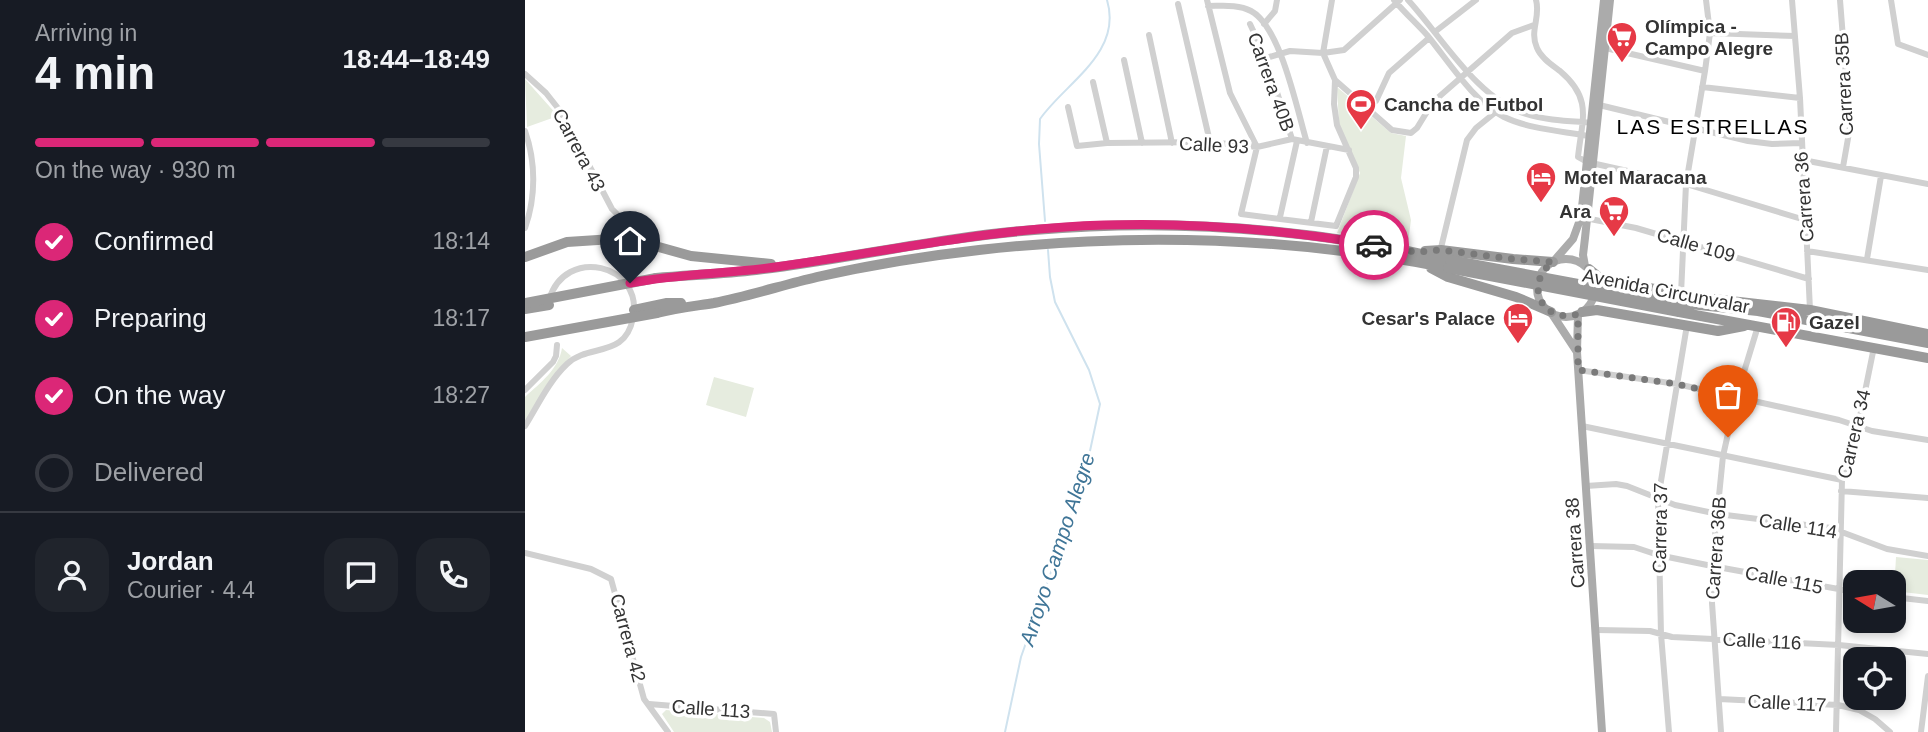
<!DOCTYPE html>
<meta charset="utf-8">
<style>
body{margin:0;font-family:Helvetica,sans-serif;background:#20242c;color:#f1f3f6;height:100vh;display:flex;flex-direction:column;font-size:26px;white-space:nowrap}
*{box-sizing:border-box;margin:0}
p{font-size:23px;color:#9ea1a6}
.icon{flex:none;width:38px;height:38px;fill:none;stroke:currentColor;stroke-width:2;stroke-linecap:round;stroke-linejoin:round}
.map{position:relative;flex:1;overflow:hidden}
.details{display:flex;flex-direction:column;background:#171b24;width:525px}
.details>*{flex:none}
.needle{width:46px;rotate:281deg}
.tools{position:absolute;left:1318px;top:570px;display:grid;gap:14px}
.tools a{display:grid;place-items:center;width:63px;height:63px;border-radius:14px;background:#171b24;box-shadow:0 4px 10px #0003;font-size:35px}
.pin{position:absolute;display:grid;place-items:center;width:60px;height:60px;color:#fff;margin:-72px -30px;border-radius:50% 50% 50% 0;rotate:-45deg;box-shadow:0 0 7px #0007}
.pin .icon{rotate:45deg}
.courier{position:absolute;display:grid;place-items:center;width:70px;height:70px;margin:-35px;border:5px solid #db2777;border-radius:50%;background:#fff;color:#222;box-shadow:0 2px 9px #0007}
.summary em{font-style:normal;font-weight:700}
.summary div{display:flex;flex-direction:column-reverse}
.summary{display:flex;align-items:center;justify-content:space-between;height:119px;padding:0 35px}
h1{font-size:46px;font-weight:700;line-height:52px}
.bar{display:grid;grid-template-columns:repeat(4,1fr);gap:10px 7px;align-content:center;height:84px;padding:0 35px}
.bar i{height:9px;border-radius:5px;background:#363941}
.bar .current{background:#db2777}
.bar p{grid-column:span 4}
.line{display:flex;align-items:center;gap:18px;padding:0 35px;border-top:2px solid #363941}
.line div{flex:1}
.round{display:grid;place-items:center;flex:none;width:74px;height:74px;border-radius:21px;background:#20242c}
ol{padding:0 35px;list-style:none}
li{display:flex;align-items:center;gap:21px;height:77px}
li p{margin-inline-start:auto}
li .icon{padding:7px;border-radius:50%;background:#db2777;color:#fff;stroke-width:4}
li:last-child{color:#9ea1a6}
li i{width:38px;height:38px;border:4px solid #363941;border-radius:50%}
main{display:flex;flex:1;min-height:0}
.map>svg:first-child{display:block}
</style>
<main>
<section class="details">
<div class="summary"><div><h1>4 min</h1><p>Arriving in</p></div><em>18:44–18:49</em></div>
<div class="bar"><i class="current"></i><i class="current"></i><i class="current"></i><i></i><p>On the way · 930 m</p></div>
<ol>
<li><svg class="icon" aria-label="check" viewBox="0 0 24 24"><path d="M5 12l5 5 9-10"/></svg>Confirmed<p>18:14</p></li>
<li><svg class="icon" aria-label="check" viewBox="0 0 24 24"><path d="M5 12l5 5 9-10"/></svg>Preparing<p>18:17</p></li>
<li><svg class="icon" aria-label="check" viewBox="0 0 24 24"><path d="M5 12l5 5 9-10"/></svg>On the way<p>18:27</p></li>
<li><i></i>Delivered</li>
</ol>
<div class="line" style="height:126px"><a class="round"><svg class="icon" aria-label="person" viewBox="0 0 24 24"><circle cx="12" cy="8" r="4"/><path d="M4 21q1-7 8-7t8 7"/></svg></a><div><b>Jordan</b><p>Courier · 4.4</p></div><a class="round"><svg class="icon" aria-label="chat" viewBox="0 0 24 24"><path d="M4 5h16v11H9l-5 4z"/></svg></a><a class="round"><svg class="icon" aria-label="phone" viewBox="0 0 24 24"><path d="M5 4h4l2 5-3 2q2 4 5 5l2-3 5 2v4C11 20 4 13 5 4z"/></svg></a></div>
</section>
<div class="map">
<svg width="1403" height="732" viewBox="0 0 1403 732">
<rect width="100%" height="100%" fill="#fff"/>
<!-- green -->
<path fill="#e6ecdf" d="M 0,79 L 33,116 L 2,127 Z
M 812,87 L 866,133 L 881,136 L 876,178 L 886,220 L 883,243 L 812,233 L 835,173 L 814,124 Z
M 37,348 L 46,356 L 28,377 L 0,422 L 0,397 C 15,383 34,369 37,348 Z
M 189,377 L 229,388 L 221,417 L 181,405 Z
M 1371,557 L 1403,560 L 1403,595 L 1369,591 Z
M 141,710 L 239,718 L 245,722 L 247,732 L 149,732 L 137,714 Z"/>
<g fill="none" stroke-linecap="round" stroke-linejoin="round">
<!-- stream -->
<path stroke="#cfe2ee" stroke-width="2" d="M 520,221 L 514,144 L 515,119 C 540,83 598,53 582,0
M 480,732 L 496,657 L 559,479 L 575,404 L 564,370 L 530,302 L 525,277 L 523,250"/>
<!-- minor -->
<path stroke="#d0d0d0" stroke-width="6" d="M 682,0 L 705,93 L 732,147 L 716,214 L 811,226 L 831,177 L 831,168 L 812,125 L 809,104 L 810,80 L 798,53 L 807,0
M 869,0 C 879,12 891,23 902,35 C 925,63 947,100 979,117 C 1006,130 1040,131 1069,137
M 883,0 C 917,37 952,99 1001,114 C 1023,121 1047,121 1070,123
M 1011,0 C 1016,17 1004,31 1012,48 C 1016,58 1027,65 1035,71 C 1068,99 1057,119 1053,157 L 1062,162 L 1161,184 L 1280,220
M 1267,0 L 1275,98 L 1285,310
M 1315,0 L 1325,127 L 1318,167
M 1366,0 L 1373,44 L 1403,55
M 653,4 L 685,142
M 683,6 C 697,6 713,4 726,11 C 756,27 772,110 782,143
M 725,24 L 741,58 L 767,139
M 739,24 L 750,11 L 752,0
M 911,31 L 951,0
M 1185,33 L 1270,36
M 624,35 L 647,143
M 1076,47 L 1180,71
M 741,58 L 765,51 L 798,53 L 819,50 L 875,0
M 599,60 L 617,143
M 0,74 L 21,93 L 36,112 L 87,209 L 100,222 L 132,244
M 810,80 L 867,130 L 886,133 L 892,128 L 908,102 L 987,33 L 1009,25
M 568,82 L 582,143
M 1177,87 L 1275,98
M 1070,104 L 1223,141 L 1247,144 L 1276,143
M 543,107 L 552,146 L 582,143 L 685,142 L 732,147 L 767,139 L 824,150
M 842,108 L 851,101 L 864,73 L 904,38
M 0,131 C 11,162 11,197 0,228
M 1278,160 L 1403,184
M 755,217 L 772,141
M 1060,218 L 1111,228 L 1284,279
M 786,222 L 802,146
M 1282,251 L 1403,270
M 915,252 L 942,140 L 951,128 L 972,111
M 1342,259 L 1356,176
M 1156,294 L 1161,184 L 1180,71 L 1185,33 L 1181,0
M 1053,370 L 1152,384 L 1314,420 L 1347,431 L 1403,440
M 0,390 L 28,362 L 31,356 L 32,345
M 0,426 C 13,405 24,381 42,364 C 64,343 100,359 108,318 C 119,264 40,245 24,300
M 1057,426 L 1317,480
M 1061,486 L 1091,484 L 1102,486 L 1150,505 L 1193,514 L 1306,528 L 1362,549 L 1403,556
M 1316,491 L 1403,498
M 1066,546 L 1109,547 L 1133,555 L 1187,566 L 1330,592
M 0,553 L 66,569 L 86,579 L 119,699 L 143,732
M 1368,597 L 1403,601
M 1072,630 L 1125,631 L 1147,637 L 1314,645 L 1403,654
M 1194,699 L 1313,705 L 1334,710 L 1350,719 L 1365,732
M 124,704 L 249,714 L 251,732
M 1144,732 L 1136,634 L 1133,499 L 1162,325
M 1196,732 L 1187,603 L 1187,566 L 1198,456 L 1211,398 L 1233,326
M 1311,732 L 1317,480 L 1333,426 L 1349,347
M 1396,732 L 1403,676"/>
<!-- major -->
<path stroke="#ababab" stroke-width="8" d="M1012 288a29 29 0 1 1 58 0a29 29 0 1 1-58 0Z
M 1028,262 L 1048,239 L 1056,217 L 1079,0
M 1060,266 L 1058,255 L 1060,238 L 1085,0
M 1027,314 L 1052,352
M 1053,314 L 1052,352 L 1077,732"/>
<!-- highway -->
<path stroke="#9a9a9a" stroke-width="10" d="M 900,251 L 916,250 L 988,259 L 1028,262
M 0,257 L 42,242 L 88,239 L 116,242 L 166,256 L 246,264
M 906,268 L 923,277 L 991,297 L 1026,312
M 1064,269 L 1075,278 L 1091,282 L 1179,298 L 1285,310 L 1403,334
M 131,278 C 164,275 198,274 231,270 C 324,259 416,237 509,230 C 648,218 789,229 925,260
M 1155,303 L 1233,311 L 1403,343
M 0,309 L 24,305
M 109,310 L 142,303 L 156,303
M 1057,312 L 1072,310 L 1193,331 L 1219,326
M 1154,312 L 1403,358
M 132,313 C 151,308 170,306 189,303 C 224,296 258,285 292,277 C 345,265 400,256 454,250 C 612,232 767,237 923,268"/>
<!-- highway-bridge -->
<path stroke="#9a9a9a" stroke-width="10" d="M 925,260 L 1155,303
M 923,268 L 1154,312
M 0,303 L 131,278
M 0,337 L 132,313"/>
</g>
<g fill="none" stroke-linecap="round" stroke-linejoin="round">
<!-- done -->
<path stroke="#7a7a7a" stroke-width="7" stroke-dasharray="0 12.6" d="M 849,245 L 891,252 L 916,250 L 988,259 L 1028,262 C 998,283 1017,325 1053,314 L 1053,370 L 1152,384 L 1211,398 L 1203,437"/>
<!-- route -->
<path stroke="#db2777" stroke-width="9" d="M 105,283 C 155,273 207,274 258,266 C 364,251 471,228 579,225 C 669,222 760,230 849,245"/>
</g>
<!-- icons -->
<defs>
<g id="supermarket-pin" transform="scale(1.575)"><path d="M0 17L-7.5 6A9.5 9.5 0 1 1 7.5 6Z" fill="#e63946" stroke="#fff"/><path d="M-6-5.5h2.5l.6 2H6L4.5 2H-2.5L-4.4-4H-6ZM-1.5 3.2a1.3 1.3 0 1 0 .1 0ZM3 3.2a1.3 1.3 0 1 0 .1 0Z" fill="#fff"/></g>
<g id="stadium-pin" transform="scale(1.575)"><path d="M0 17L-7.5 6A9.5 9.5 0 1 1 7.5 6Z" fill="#e63946" stroke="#fff"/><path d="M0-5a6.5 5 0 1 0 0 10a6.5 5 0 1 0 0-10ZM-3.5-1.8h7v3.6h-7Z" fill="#fff"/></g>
<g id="hotel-pin" transform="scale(1.575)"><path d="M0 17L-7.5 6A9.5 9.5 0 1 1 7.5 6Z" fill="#e63946" stroke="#fff"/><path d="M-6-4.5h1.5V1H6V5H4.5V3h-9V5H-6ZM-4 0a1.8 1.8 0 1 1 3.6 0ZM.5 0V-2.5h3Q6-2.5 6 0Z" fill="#fff"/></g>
<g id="fuel-pin" transform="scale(1.575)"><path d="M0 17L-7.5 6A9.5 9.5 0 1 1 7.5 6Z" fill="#e63946" stroke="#fff"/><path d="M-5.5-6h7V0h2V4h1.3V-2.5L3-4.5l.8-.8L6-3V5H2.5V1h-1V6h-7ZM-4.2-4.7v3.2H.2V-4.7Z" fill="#fff"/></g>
</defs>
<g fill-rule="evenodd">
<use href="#supermarket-pin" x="1097" y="37"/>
<use href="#stadium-pin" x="836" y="104"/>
<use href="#hotel-pin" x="1016" y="177"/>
<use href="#supermarket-pin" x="1089" y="211"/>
<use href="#hotel-pin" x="993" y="318"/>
<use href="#fuel-pin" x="1261" y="322"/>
</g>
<g text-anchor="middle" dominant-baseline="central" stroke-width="7" stroke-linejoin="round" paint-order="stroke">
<!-- poi labels -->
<g font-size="19" font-weight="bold" fill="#333" stroke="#fff" text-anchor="start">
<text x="1120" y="26">Olímpica -<tspan x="1120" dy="22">Campo Alegre</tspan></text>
<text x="859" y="104">Cancha de Futbol</text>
<text x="1039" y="177">Motel Maracana</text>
<text x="1066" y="211" text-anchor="end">Ara</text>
<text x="970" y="318" text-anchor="end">Cesar's Palace</text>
<text x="1284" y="322">Gazel</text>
</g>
<!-- street labels -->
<g font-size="19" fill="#333" stroke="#fff">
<text transform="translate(746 82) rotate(70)">Carrera 40B</text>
<text transform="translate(1319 84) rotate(-93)">Carrera 35B</text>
<text transform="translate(689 145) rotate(3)">Calle 93</text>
<text transform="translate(54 150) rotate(62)">Carrera 43</text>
<text transform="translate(1279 197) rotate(-94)">Carrera 36</text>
<text transform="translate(1171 245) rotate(16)">Calle 109</text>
<text transform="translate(1141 291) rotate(11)">Avenida Circunvalar</text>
<text transform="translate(1329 434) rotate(-77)">Carrera 34</text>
<text transform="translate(1273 526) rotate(9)">Calle 114</text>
<text transform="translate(1135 528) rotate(-89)">Carrera 37</text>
<text transform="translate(1050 543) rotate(-94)">Carrera 38</text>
<text transform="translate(1191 548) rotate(-86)">Carrera 36B</text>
<text transform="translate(1259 580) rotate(11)">Calle 115</text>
<text transform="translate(103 638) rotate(75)">Carrera 42</text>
<text transform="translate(1237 641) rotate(3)">Calle 116</text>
<text transform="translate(1262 703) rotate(3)">Calle 117</text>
<text transform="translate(186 709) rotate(4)">Calle 113</text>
</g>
<!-- neighbourhood labels -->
<g font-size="21" letter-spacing="2" fill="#000" stroke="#fff">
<text x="1188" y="126">LAS ESTRELLAS</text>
</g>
<!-- water labels -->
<g font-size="21" font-style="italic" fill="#3f7597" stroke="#fff">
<text transform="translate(532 549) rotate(-72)">Arroyo Campo Alegre</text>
</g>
</g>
</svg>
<div class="tools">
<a><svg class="needle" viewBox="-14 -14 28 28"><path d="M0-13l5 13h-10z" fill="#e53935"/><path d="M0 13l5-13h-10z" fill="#9ea1a6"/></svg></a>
<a><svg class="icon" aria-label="locate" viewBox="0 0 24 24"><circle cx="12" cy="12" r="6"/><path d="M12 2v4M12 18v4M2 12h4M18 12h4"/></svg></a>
</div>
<div class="pin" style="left:1203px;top:437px;background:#ea580c"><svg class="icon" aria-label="bag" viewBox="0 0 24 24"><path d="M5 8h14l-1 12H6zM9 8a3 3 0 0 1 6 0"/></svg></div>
<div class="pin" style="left:105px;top:283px;background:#1f2937"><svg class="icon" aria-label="home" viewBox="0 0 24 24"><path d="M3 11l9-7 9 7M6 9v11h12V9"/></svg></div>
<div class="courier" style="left:849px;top:245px"><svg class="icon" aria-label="car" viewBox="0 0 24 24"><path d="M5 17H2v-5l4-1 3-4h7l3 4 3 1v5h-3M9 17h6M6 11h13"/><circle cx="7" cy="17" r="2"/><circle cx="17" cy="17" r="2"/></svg></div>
</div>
</main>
